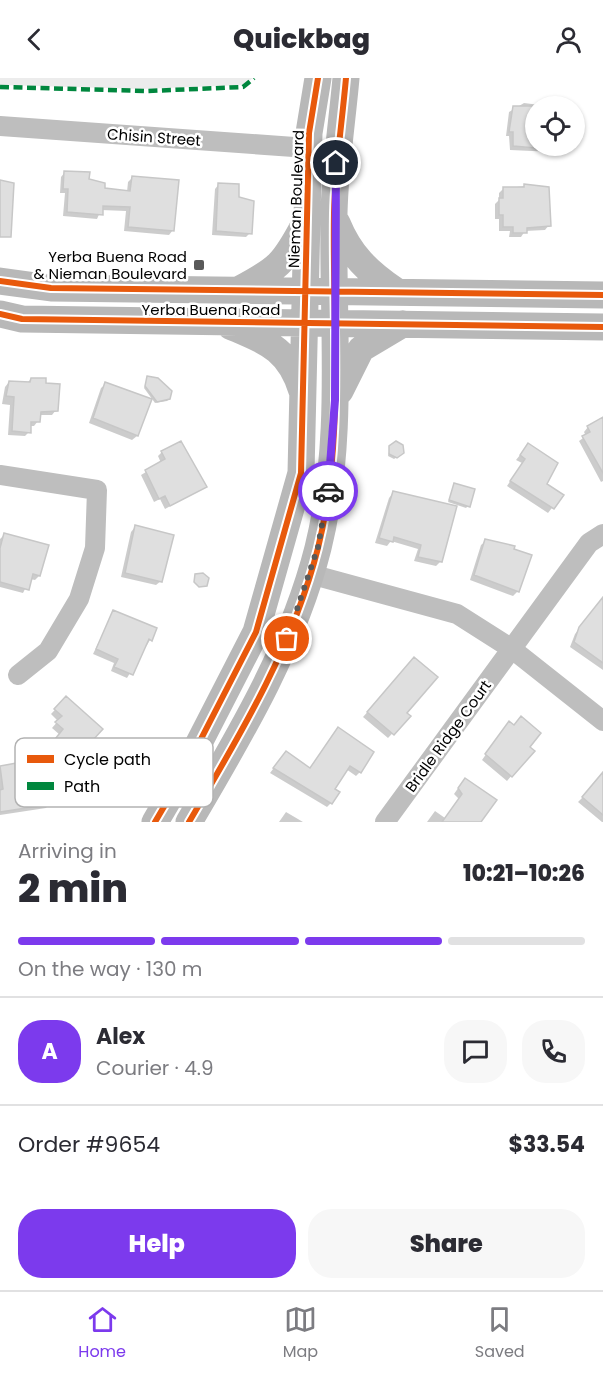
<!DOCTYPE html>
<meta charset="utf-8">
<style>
body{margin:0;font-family:Poppins,sans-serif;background:#f7f7f7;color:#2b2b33;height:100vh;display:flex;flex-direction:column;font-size:22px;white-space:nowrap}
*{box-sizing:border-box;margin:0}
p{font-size:20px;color:#7c7c81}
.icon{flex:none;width:33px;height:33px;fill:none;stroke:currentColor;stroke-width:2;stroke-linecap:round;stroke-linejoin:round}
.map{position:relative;height:744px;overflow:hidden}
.drawer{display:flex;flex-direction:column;background:#fff;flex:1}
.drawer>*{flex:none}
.controls{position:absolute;left:525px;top:18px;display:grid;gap:12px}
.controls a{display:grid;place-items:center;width:60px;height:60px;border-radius:50%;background:#fff;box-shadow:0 2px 4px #0004;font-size:30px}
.pin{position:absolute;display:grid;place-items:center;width:51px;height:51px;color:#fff;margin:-26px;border:3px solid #fff;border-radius:50%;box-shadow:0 2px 6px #0007}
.courier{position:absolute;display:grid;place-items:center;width:60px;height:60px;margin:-30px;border:4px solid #7c3aed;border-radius:50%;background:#fff;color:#222;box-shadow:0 2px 8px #0007}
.summary em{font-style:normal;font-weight:800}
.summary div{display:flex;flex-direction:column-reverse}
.summary{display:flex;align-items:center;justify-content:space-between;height:102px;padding:0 18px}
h1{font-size:39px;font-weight:800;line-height:45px}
.bar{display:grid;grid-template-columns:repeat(4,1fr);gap:9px 6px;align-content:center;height:72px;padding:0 18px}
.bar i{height:8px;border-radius:4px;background:#e1e1e2}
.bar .active{background:#7c3aed}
.bar p{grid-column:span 4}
.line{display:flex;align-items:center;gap:15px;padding:0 18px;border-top:2px solid #e1e1e2}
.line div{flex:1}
.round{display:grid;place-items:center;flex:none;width:63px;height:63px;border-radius:24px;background:#f7f7f7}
.cta{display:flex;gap:12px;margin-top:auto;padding:12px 18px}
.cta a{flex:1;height:69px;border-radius:24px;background:#7c3aed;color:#fff;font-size:24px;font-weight:800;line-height:69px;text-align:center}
.cta a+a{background:#f7f7f7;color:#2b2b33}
header{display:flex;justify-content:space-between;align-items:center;height:78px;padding:0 18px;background:#fff;font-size:27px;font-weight:800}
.tabs{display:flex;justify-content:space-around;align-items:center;height:84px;border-top:2px solid #e1e1e2;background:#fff;font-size:16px;color:#7c7c81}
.tabs a{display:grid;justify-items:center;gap:3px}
.tabs .active{color:#7c3aed}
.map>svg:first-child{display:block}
</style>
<header><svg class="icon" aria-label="back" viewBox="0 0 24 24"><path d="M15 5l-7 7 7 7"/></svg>Quickbag<svg class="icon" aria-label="person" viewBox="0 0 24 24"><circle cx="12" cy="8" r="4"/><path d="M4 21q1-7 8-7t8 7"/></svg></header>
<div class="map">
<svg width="603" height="744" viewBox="0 0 603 744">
<rect width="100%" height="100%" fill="#fff"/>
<!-- green -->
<path fill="#ececec" d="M 0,0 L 253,0 L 244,7 L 141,11 L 0,7 Z"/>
<!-- shadow -->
<path fill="#0003" d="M 524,25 L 548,28 L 536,28 L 536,68 L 559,68 L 554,74 L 510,72 L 509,58 L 506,58 L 509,34 Z
M 65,94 L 103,111 L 127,114 L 128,104 L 132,100 L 173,152 L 169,157 L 124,153 L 126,133 L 101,132 L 97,141 L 63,138 L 65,115 L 60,115 L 61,99 Z
M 219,106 L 237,120 L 250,155 L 246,159 L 212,157 L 215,111 Z
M 537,107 L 549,147 L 545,152 L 525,153 L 521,159 L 509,159 L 510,153 L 499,153 L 499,141 L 495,141 L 495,126 L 499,122 L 499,115 L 504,110 Z
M 148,299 L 169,321 L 167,323 L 155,325 L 144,310 Z
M 31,301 L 56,332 L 52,337 L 39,337 L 38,343 L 34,348 L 29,348 L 29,354 L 25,358 L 8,357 L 10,327 L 2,326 L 5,309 L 9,304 L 27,305 Z
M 106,306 L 150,322 L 137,358 L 132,362 L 89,345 L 101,310 Z
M 603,341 L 603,403 L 601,404 L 579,363 L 586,358 L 584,354 L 588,349 Z
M 528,367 L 545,406 L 562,417 L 548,435 L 507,408 L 522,385 L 516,382 Z
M 390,369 L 400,377 L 394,381 L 388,378 Z
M 162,374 L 205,409 L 165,431 L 160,421 L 154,424 L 141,397 L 161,385 L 158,378 Z
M 455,407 L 468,428 L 466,430 L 448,424 Z
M 393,415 L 441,483 L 436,488 L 414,483 L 418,471 L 391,463 L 387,468 L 375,465 L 389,420 Z
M 135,449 L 161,503 L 156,507 L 121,499 L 131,454 Z
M 5,456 L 39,498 L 35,502 L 30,501 L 23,515 L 0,509 L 0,461 Z
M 486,463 L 513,472 L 518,513 L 513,518 L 470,502 L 481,467 Z
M 603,532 L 603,592 L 570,569 L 575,556 L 594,533 Z
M 114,533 L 150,562 L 127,600 L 111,593 L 114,585 L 93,576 Z
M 410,586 L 405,635 L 409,638 L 388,660 L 363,639 Z
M 66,620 L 93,665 L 77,682 L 74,680 L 68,687 L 49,670 L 60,657 L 52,650 L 58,643 L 51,636 Z
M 505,649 L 533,673 L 507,703 L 482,682 Z
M 334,655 L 360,694 L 356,698 L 346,691 L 333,711 L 331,725 L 327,729 L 270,695 L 282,679 L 309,692 Z
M 23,685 L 50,725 L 46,730 L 0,737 L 0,690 Z
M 603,699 L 603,744 L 602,744 L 578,724 Z
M 461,706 L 479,744 L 427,744 L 435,733 L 445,740 L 459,721 L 454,716 Z
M 286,734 L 303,744 L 279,744 Z"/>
<!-- building -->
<path fill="#dfdfdf" stroke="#c7c7c7" stroke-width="1.5" d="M 513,28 L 536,28 L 536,70 L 513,68 L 513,54 L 509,54 Z
M 64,93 L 90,94 L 89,101 L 105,105 L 105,110 L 130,113 L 132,98 L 179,102 L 174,153 L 128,149 L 130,129 L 103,128 L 103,137 L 67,134 L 68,111 L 63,111 Z
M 0,102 L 14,105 L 11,159 L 0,159 Z
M 218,105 L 239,106 L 239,119 L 254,123 L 252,156 L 216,153 Z
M 524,106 L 549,109 L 551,148 L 527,150 L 527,155 L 513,155 L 513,149 L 503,149 L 503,137 L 499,137 L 499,120 L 503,120 L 503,109 L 524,109 Z
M 147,298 L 158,300 L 172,313 L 170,321 L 157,324 L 145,308 Z
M 31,300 L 46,300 L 46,305 L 60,306 L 58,333 L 41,334 L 40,344 L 31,344 L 31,355 L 12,353 L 14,319 L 6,318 L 9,303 L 30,304 Z
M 105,304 L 152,321 L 138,358 L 93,340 Z
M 603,339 L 603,395 L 582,358 L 590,354 L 587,348 Z
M 181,363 L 207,409 L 170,428 L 165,418 L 159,421 L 145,392 L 165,381 L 161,373 Z
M 396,363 L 403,367 L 404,375 L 397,380 L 389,376 L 389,368 Z
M 528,365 L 558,385 L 547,406 L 564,417 L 554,431 L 510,403 L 525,381 L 520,377 Z
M 454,405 L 475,411 L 470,429 L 449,422 Z
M 393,413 L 457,428 L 442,484 L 418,479 L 421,467 L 394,459 L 393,464 L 379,460 Z
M 135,447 L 174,457 L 162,504 L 125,495 Z
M 4,455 L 49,467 L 40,498 L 33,496 L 29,512 L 0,504 L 0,470 Z
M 485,461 L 515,468 L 514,471 L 532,477 L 519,514 L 474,497 Z
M 203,495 L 209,500 L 207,508 L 199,509 L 194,504 L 195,496 Z
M 603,519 L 603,585 L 574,564 L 579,549 Z
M 113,532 L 157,550 L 152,563 L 149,561 L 133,597 L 114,589 L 118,581 L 96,571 Z
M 414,579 L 438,599 L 407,635 L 411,638 L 394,657 L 367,634 Z
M 66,618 L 103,651 L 92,663 L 95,665 L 82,679 L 80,677 L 74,684 L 52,665 L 63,651 L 55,644 L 62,638 L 54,631 Z
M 521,638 L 541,655 L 530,669 L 535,673 L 512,699 L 485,676 L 509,643 L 514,647 Z
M 338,649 L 374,674 L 361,695 L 350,688 L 335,711 L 340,714 L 332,726 L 273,690 L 286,673 L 310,690 Z
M 28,679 L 33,682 L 44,680 L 52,726 L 0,734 L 0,712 L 3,711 L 0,688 L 22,684 Z
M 603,694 L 603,737 L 582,719 Z
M 465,700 L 497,722 L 481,744 L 442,744 L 462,716 L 458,710 Z"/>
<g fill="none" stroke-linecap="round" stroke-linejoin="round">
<!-- street -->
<path stroke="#bebebe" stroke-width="20" d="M 0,48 L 308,70
M 0,397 L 97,412 L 95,470 L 79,521 L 48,573 L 18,597
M 310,496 L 457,536 L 512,571 L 603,643
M 385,744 L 589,465 L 603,456"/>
<!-- secondary -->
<path stroke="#b8b8b8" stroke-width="27" d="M 337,145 C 350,177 368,194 396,213
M 0,203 L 51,210 L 603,217
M 240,211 C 278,191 284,185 304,147
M 0,236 L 22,241 L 603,249
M 230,248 C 267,264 289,271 302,313
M 340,313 L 361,271 L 403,246
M 155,744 L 182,698 L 256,554 L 301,395 L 309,55 L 318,0
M 189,744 C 240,657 293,569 318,470 C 345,361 332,247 334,135 C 335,90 342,45 346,0"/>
<!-- quiet -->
<path stroke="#00873e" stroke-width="4.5" stroke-dasharray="9 4.5" stroke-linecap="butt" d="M 0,9 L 147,13 L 243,9 L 254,0"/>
<!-- cycleway casing -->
<g stroke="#fff" stroke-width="10">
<path id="cycleway" d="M 0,203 L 51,210 L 603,217
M 0,236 L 22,241 L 603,249
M 155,744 L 182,698 L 256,554 L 301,395 L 309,55 L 318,0
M 189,744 C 240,657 293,569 318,470 C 345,361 332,247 334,135 C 335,90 342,45 346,0"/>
</g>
<!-- cycleway -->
<use href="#cycleway" stroke="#e8590c" stroke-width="6"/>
</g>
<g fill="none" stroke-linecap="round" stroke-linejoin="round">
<!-- done -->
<path stroke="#595959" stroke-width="6" stroke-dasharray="0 10.8" d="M 287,561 L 318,469 L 328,413"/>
<!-- route -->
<path stroke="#7c3aed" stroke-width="8" d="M 328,413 L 335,322 L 336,85"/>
</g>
<!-- markers -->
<rect fill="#595959" stroke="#fff" stroke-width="2" x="193" y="181" width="12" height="12" rx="3"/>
<g text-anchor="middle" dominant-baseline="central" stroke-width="5" stroke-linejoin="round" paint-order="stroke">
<!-- street labels -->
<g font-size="15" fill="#000" stroke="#fff">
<text transform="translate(154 59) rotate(4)">Chisin Street</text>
<text transform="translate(296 121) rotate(-88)">Nieman Boulevard</text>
<text x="211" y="231">Yerba Buena Road</text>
<text transform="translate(448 658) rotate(-54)">Bridle Ridge Court</text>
</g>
<!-- poi labels -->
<g font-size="15" fill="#000" stroke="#fff" text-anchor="end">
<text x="187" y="178">Yerba Buena Road<tspan x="187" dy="17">&amp; Nieman Boulevard</tspan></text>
</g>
</g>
<!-- legend -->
<rect x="15" y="660" width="198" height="69" rx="9" fill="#fff" stroke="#b2b2b2" stroke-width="1.5"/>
<rect x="27" y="677" width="27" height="8" fill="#e8590c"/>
<rect x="27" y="704" width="27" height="8" fill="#00873e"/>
<g font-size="16" fill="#000">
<text x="64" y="687">Cycle path</text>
<text x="64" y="714">Path</text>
</g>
</svg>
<div class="controls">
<a><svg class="icon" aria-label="locate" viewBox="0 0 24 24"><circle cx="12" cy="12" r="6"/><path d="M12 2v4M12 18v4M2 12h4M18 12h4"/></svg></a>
</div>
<div class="pin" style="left:287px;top:561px;background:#ea580c"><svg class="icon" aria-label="bag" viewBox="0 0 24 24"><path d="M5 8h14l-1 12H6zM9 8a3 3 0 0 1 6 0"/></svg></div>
<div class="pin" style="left:336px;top:85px;background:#1f2937"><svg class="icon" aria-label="home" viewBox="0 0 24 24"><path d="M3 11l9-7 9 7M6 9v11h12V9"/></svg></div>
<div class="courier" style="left:328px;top:413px"><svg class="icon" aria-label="car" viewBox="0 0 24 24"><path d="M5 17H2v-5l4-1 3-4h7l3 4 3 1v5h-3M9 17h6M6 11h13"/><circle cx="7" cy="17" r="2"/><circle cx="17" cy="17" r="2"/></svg></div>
</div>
<section class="drawer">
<div class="summary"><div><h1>2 min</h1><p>Arriving in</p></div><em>10:21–10:26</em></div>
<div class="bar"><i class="active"></i><i class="active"></i><i class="active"></i><i></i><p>On the way · 130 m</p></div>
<div class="line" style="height:108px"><b class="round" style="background:#7c3aed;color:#fff">A</b><div><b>Alex</b><p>Courier · 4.9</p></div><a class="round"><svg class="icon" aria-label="chat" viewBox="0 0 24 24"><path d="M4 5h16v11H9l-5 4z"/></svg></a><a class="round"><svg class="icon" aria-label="phone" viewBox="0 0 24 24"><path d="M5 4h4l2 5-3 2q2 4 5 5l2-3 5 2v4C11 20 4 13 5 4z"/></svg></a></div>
<div class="line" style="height:78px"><div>Order #9654</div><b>$33.54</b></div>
<div class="cta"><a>Help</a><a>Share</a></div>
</section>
<nav class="tabs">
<a class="active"><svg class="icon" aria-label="home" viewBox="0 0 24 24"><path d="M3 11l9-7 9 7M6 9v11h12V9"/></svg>Home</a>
<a><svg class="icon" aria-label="map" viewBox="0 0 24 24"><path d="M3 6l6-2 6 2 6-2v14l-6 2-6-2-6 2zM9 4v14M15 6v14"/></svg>Map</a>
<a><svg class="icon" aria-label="saved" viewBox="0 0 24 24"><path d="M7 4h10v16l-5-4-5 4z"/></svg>Saved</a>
</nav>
